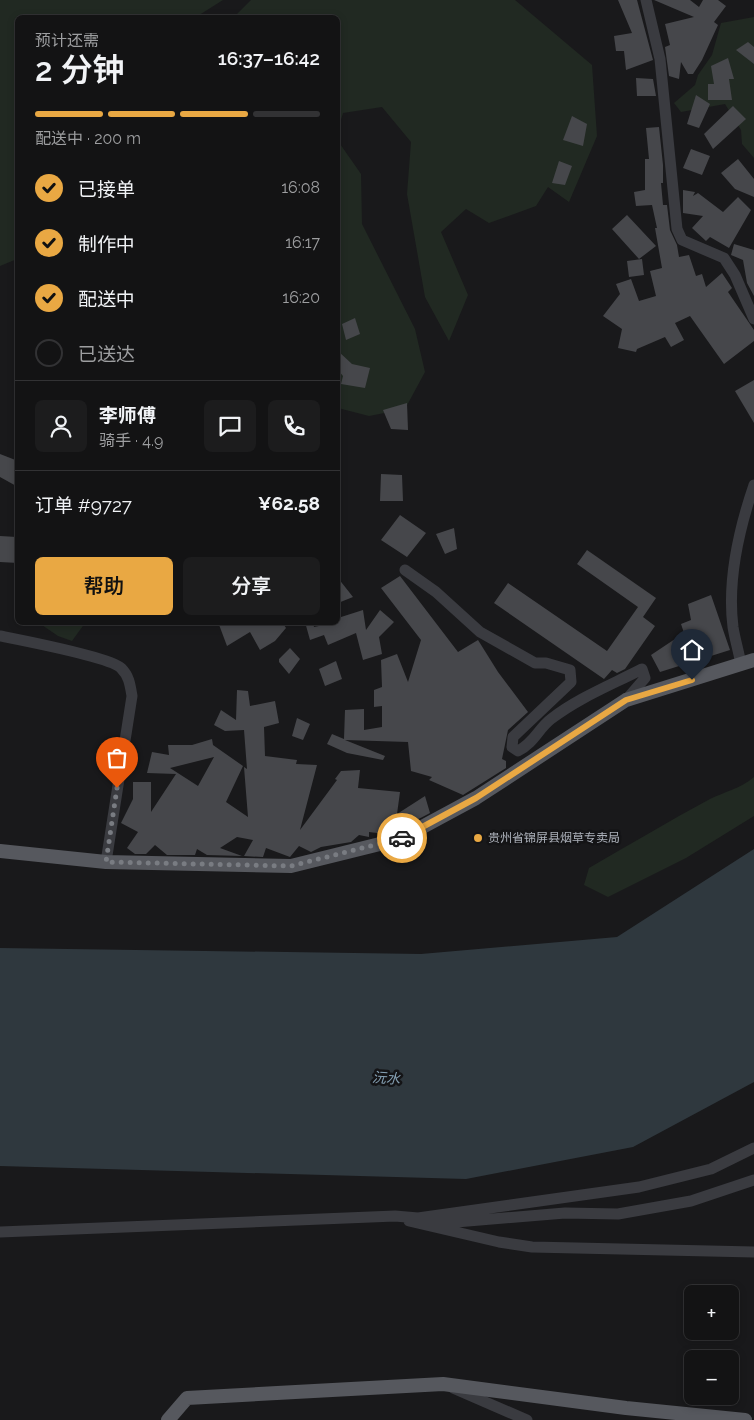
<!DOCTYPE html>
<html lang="zh">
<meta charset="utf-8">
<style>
body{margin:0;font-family:Raleway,"Noto Sans SC",sans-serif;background:#1c1c1d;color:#f1f3f6;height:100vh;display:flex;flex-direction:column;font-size:19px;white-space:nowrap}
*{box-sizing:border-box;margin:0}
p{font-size:16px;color:#9d9ea0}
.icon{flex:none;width:28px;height:28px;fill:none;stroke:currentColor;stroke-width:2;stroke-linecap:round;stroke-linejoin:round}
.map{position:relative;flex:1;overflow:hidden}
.panel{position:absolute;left:15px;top:15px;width:325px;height:610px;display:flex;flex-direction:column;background:#131314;border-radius:8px;box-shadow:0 2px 8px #0003,0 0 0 1px #323234}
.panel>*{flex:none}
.fabs{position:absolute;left:684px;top:1285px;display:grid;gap:10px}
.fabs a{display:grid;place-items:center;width:55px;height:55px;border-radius:8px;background:#131314;box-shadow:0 2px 8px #0003,0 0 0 1px #323234;font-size:25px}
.pin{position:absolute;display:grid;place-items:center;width:42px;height:42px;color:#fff;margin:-51px -21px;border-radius:50% 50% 50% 0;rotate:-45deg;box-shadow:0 0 5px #0007}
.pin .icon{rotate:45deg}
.courier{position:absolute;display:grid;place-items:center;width:50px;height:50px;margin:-25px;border:4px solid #e9a843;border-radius:50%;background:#fff;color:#222;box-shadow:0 1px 6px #0007}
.headline em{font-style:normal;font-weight:600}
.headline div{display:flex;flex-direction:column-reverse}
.headline{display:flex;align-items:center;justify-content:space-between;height:85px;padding:0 20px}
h1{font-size:32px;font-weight:600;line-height:38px}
.bar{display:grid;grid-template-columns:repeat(4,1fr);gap:8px 5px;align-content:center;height:60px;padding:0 20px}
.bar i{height:6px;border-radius:4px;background:#323234}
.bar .on{background:#e9a843}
.bar p{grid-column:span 4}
.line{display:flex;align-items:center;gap:12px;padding:0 20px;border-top:1px solid #323234}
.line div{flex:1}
.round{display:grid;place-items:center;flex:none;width:52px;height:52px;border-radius:8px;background:#1c1c1d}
ol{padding:0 20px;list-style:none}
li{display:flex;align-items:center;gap:15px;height:55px}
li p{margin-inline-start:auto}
li .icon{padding:5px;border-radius:50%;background:#e9a843;color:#111;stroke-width:4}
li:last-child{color:#9d9ea0}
li i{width:28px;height:28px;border:2px solid #323234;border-radius:50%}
.cta{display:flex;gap:10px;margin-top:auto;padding:10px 20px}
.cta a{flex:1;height:58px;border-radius:8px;background:#e9a843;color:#111;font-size:20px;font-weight:600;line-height:58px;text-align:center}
.cta a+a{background:#1c1c1d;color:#f1f3f6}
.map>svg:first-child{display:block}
</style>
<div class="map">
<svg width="754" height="1420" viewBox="0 0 754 1420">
<rect width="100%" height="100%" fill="#19191b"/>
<!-- green -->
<path fill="#212922" d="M 0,0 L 223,0 L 196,17 L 18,18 L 17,259 L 0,266 Z
M 251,0 L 515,0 L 592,65 L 597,136 L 569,202 L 548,187 L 536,206 L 489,223 L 466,209 L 441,232 L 468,295 L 449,341 L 425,297 L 407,194 L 411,142 L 382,107 L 343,113 L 338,130 L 338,18 L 233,18 Z
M 754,17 L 754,158 L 742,144 L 741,130 L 725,104 L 681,112 L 674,103 L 695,85 L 698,75 L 712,55 L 721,23 Z
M 338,141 L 361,174 L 362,224 L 415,329 L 425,372 L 405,409 L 369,416 L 338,408 Z
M 85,623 L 72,641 L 58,636 L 39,623 Z
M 754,777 L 754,816 L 686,858 L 608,897 L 584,885 L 589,868 C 629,845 669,821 710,799 C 724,792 742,788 754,777 Z"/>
<!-- water -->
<path fill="#2f383e" d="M 754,849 L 754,1082 L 633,1147 L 466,1179 L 0,1166 L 0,948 L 421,954 L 617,937 Z"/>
<!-- building -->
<path fill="#46474b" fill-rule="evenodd" d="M 618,0 L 637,0 L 653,60 L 626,70 L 624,51 L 616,51 L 614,36 L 632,33 Z
M 654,0 L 690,0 L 699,7 L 703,0 L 718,0 L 726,6 L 714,22 L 718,25 L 702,60 L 693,74 L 688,74 L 681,62 L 679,79 L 669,76 L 665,47 L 670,45 L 665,24 L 694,17 Z
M 748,42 L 754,47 L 754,64 L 736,50 Z
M 728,58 L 734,79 L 729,79 L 732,100 L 708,100 L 708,84 L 714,84 L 711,66 Z
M 636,78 L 653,79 L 656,96 L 637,96 Z
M 696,95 L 710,104 L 699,128 L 687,124 Z
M 733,106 L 746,119 L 713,149 L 704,134 Z
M 572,116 L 587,124 L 583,146 L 563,140 Z
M 659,127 L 663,165 L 663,183 L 661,183 L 663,205 L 667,205 L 670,230 L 677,245 L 679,257 L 689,255 L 696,276 L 702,274 L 706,287 L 722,273 L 732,288 L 728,292 L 754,330 L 754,341 L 724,364 L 690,316 L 675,323 L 684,340 L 671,347 L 665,337 L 637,349 L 636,352 L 618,348 L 622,329 L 603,316 L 620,294 L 616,284 L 631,279 L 639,301 L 656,296 L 650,271 L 662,268 L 655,228 L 657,228 L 652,205 L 636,206 L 634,192 L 645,190 L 645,159 L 649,159 L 646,128 Z
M 691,149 L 710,156 L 702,175 L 683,168 Z
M 738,159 L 754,179 L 754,197 L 735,189 L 721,173 Z
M 559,161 L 572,166 L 565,185 L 552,183 Z
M 683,190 L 695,192 L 693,196 L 698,193 L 723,212 L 738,197 L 751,210 L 729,248 L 710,237 L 706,241 L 692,228 L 703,216 L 683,213 Z
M 627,215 L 656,246 L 639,259 L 612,229 Z
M 734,244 L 754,250 L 754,296 L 747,283 L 743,260 L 731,255 Z
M 642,259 L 644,275 L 629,277 L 627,261 Z
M 355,318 L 360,334 L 346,340 L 342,324 Z
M 338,351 L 352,364 L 370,368 L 365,388 L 341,384 L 343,376 L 338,370 Z
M 754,380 L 754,423 L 735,391 Z
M 407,403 L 408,430 L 391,429 L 383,410 Z
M 0,454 L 18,461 L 18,487 L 0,477 Z
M 381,474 L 402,475 L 403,501 L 380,501 Z
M 400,515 L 426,533 L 407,557 L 381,540 Z
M 454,528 L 457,549 L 445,554 L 436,534 Z
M 0,536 L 17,537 L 18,563 L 0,562 Z
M 587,550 L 656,598 L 643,617 L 655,626 L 625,669 L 617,673 L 612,670 L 604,679 L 494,603 L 508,583 L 607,651 L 638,607 L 577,564 Z
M 400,576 L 458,652 L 478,640 L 498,672 L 528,712 L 508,730 L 502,759 L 506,761 L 506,768 L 463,795 L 429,780 L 432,777 L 411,771 L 408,742 L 345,740 L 385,756 L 383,760 L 347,753 L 327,744 L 332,734 L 344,739 L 345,710 L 364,709 L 364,730 L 382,727 L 382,706 L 374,707 L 374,690 L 382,687 L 381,660 L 397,654 L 408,682 L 421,640 L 381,588 Z
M 338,578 L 353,597 L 338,603 Z
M 711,595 L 730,650 L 660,672 L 651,655 L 684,633 L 681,624 L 691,620 L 688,604 Z
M 363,610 L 366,630 L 380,610 L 394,622 L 379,637 L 382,654 L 363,660 L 356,633 L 328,645 L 324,635 L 310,640 L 305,622 L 313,622 L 314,627 L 338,622 L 338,618 Z
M 218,622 L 282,622 L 286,628 L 275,641 L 260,650 L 250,632 L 227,646 Z
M 290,648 L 300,659 L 289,674 L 279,662 L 279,659 Z
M 336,661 L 342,679 L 325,686 L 319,669 Z
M 237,690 L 248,691 L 250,706 L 275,701 L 279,723 L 264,727 L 265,756 L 297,760 L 296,764 L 317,765 L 300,830 L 337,780 L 335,779 L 341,771 L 360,770 L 358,788 L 400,792 L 397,814 L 425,796 L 430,813 L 394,832 L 385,834 L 369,832 L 369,837 L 359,835 L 351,842 L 321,847 L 311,852 L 299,846 L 290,857 L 266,848 L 263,857 L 244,856 L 253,840 L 237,837 L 220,848 L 242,856 L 207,855 L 197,849 L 195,855 L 167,855 L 155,845 L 146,854 L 135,854 L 127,848 L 138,832 L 121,823 L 133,799 L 133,782 L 151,782 L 151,812 L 176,774 L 147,773 L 152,752 L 169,755 L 168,745 L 192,745 L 212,739 L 213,745 L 243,766 L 226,802 L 248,817 L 244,767 L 247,769 L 244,730 L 225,731 L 214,725 L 221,710 L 236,720 ZM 214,757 L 198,786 L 170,768 Z
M 297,718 L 310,724 L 303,740 L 292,736 Z"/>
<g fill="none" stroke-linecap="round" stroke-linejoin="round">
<!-- minor -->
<path stroke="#3a3b40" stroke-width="11" d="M 646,0 L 660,59 L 677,229 L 682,240 L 724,258 L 735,275 L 754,319
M 405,570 L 436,592 L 480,632 L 535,663 L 546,663 L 570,670 L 571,682 L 513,737 L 512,747 L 518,751 C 535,742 538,729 551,719 C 578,698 611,685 642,669 L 645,678 L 626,700
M 0,636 C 20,640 109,657 121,668 C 129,676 130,684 132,696 L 106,862
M 741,665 C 739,652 735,640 733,627 C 727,580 739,529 754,485
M 409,1221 L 499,1242 L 532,1247 L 754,1252
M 432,1224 L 565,1213 L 618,1214 L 691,1201 L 754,1180
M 0,1232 L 395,1216 L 418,1218 L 639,1187 L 711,1169 L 754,1148
M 453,1388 L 527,1420"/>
<!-- major -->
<path stroke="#56585e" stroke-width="14" d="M 0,851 L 106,862 L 291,866 L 400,839 L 476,798 L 626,700 L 754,660
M 168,1420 L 187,1398 L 443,1384 L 626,1408 L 745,1420"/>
</g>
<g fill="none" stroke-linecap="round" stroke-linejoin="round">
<!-- done -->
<path stroke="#797c82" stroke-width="5" stroke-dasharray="0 9" d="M 117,788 L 106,862 L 291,866 L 402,838"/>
<!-- route -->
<path stroke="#e9a843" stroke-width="6" d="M 402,838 L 476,798 L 626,700 L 692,680"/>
</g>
<!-- markers -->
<circle fill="#e9a843" stroke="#141416" stroke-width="2" cx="478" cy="838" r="5"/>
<g text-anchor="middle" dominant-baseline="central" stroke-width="5" stroke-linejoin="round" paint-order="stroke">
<!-- poi labels -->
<g font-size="12" fill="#acb1ba" stroke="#141416" text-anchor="start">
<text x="488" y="838">贵州省锦屏县烟草专卖局</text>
</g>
<!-- water labels -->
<g font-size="14" font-style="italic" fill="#85a0b3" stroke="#141416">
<text transform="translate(386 1078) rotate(4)">沅水</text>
</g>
</g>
</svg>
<div class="fabs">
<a>+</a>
<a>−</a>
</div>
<div class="pin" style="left:117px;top:788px;background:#ea580c"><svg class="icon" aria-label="bag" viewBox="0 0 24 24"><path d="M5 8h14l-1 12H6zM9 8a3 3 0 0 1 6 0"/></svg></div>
<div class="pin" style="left:692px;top:680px;background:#1f2937"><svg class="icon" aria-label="home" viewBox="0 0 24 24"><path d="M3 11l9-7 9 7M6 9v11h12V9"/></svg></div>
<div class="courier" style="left:402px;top:838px"><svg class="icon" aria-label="car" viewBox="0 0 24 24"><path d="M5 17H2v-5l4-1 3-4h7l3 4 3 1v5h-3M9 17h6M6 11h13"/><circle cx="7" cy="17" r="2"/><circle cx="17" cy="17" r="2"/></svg></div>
<section class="panel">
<div class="headline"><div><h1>2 分钟</h1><p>预计还需</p></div><em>16:37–16:42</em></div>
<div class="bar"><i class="on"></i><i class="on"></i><i class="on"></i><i></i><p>配送中 · 200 m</p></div>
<ol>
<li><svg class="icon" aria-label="check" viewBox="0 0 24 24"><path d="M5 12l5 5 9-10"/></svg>已接单<p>16:08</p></li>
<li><svg class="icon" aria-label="check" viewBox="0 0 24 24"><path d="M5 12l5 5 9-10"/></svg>制作中<p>16:17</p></li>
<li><svg class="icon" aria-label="check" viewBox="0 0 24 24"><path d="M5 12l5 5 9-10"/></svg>配送中<p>16:20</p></li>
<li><i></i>已送达</li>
</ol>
<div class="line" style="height:90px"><a class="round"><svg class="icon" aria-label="person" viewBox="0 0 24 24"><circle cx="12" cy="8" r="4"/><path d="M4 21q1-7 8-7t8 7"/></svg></a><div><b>李师傅</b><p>骑手 · 4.9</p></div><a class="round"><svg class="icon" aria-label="chat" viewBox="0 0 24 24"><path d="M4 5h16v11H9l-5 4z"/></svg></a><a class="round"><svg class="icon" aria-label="phone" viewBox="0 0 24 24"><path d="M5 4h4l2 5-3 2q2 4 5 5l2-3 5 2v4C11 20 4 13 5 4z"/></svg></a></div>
<div class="line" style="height:65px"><div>订单 #9727</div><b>¥62.58</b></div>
<div class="cta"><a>帮助</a><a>分享</a></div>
</section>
</div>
